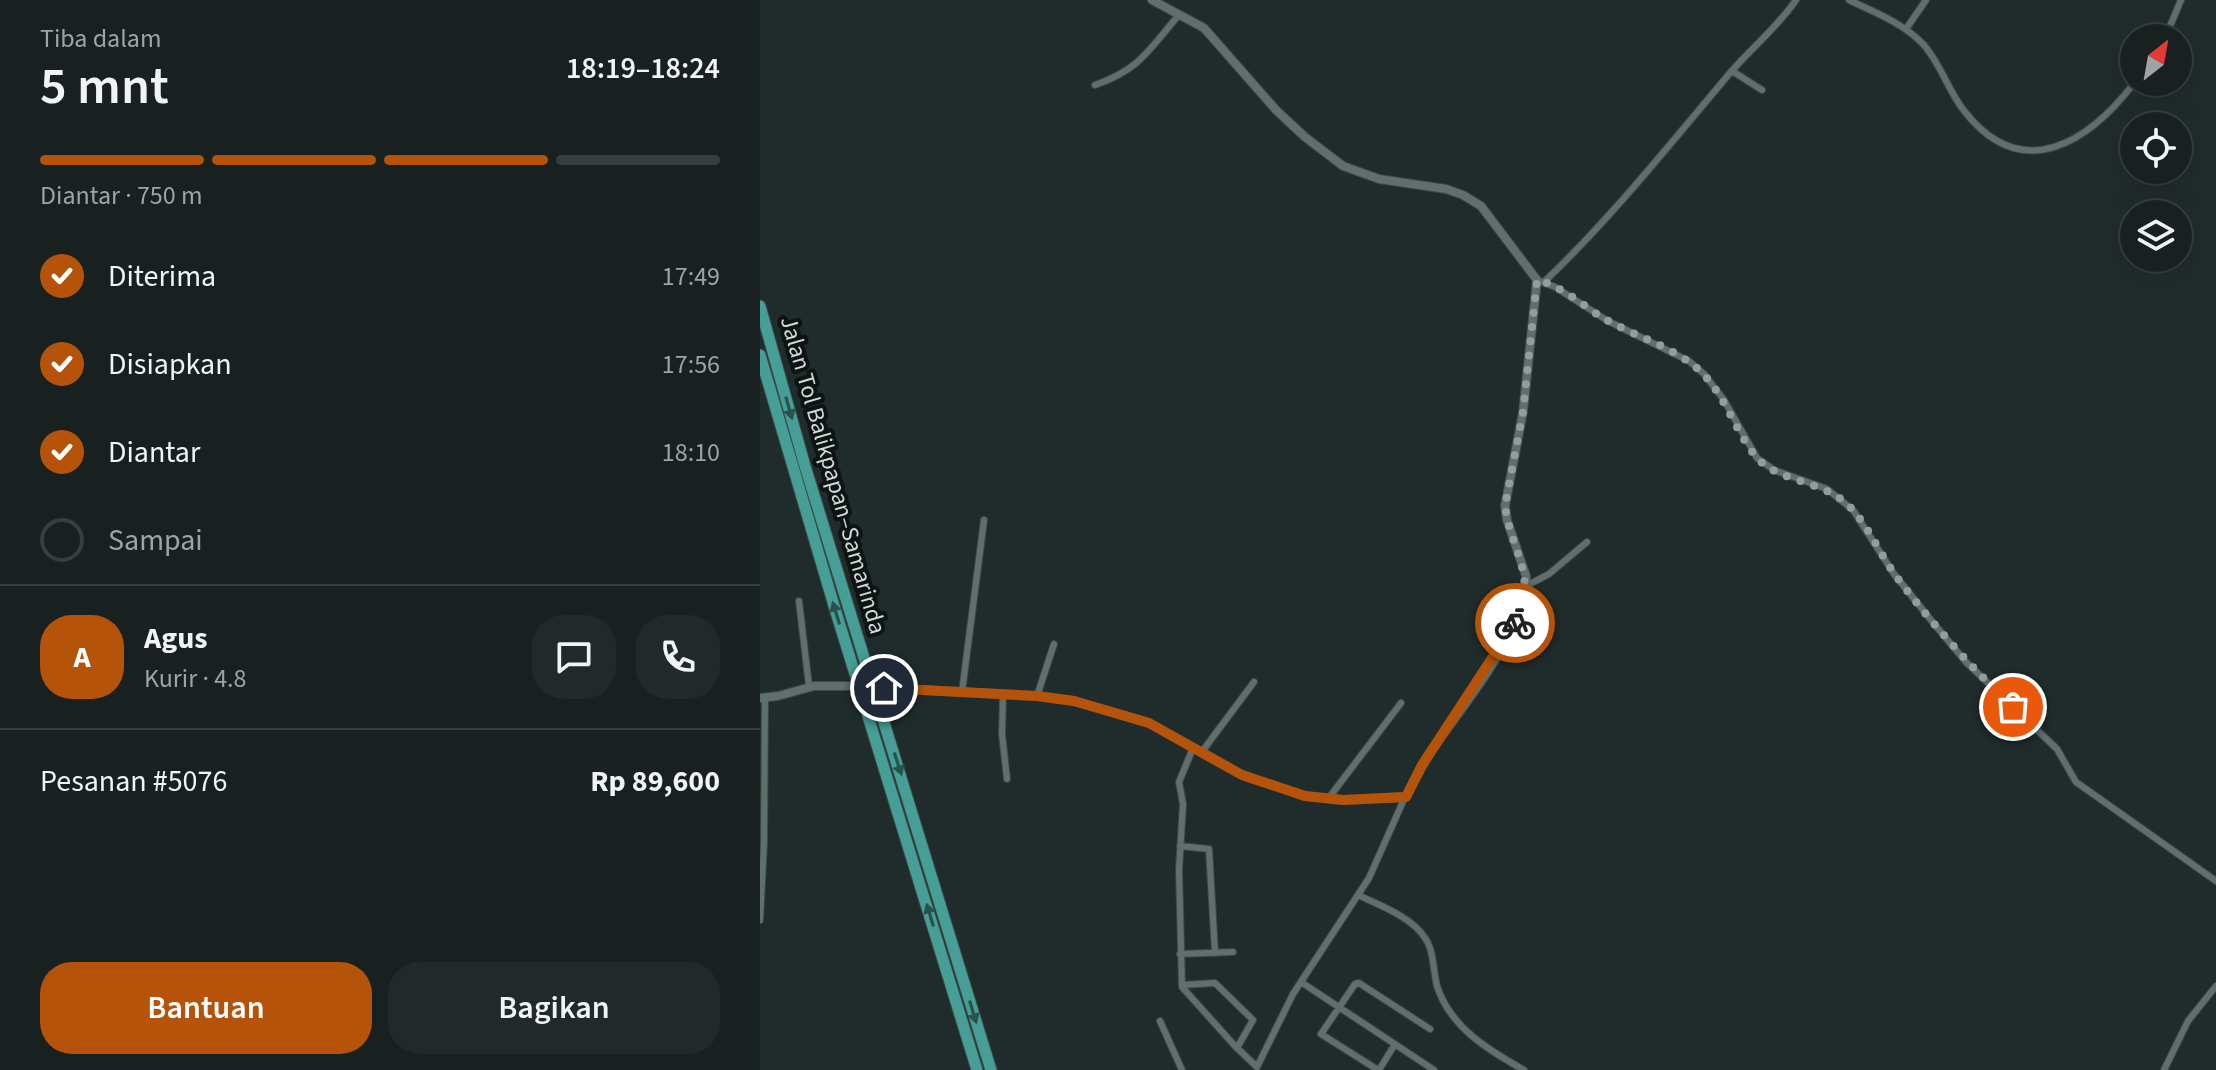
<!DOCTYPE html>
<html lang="id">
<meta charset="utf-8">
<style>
body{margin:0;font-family:"Source Sans 3",sans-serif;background:#212929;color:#f1f3f6;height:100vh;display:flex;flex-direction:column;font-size:30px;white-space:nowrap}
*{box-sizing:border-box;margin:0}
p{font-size:26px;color:#9fa3a5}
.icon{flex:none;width:44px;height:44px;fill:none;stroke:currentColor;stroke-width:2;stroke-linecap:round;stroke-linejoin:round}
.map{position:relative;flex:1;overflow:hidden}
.details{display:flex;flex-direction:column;background:#182120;width:760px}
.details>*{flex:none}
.needle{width:52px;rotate:31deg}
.buttons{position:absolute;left:1360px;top:24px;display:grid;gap:16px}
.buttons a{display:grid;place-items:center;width:72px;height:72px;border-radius:50%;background:#182120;box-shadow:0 8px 32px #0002,0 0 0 2px #363e3e;font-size:40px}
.pin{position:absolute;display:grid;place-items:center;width:68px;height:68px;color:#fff;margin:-34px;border:4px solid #fff;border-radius:50%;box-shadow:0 2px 8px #0007}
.courier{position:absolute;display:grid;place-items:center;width:80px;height:80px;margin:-40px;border:6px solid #b45309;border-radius:50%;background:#fff;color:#222;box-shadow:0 2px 10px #0007}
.headline em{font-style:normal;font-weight:600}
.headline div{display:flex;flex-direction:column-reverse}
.headline{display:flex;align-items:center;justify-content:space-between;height:136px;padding:0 40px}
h1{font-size:52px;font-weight:600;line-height:60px}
.bar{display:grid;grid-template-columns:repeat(4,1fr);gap:12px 8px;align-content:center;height:96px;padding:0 40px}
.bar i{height:10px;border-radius:6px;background:#363e3e}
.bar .on{background:#b45309}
.bar p{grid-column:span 4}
.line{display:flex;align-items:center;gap:20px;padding:0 40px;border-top:2px solid #363e3e}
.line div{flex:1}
.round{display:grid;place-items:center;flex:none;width:84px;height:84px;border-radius:32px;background:#212929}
ol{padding:0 40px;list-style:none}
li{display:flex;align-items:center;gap:24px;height:88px}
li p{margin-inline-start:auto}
li .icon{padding:8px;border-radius:50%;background:#b45309;color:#fff;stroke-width:4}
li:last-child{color:#9fa3a5}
li i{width:44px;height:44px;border:4px solid #363e3e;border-radius:50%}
.action{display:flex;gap:16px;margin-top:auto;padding:16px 40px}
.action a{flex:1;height:92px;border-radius:32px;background:#b45309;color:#fff;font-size:32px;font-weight:600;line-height:92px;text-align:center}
.action a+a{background:#212929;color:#f1f3f6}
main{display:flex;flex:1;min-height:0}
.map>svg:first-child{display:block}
</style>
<main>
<section class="details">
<div class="headline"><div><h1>5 mnt</h1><p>Tiba dalam</p></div><em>18:19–18:24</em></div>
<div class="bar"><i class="on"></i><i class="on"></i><i class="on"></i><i></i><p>Diantar · 750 m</p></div>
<ol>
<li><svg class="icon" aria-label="check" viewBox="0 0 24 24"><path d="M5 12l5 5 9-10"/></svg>Diterima<p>17:49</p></li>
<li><svg class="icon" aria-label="check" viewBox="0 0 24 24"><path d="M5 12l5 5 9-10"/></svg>Disiapkan<p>17:56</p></li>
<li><svg class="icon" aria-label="check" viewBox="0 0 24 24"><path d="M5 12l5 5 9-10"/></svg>Diantar<p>18:10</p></li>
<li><i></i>Sampai</li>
</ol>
<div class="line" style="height:144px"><b class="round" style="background:#b45309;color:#fff">A</b><div><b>Agus</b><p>Kurir · 4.8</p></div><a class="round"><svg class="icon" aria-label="chat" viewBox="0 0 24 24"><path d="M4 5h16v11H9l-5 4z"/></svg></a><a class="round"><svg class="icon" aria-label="phone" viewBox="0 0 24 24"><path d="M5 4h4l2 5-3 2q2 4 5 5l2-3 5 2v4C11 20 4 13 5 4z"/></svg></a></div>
<div class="line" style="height:104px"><div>Pesanan #5076</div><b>Rp 89,600</b></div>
<div class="action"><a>Bantuan</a><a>Bagikan</a></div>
</section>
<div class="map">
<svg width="1456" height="1070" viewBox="0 0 1456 1070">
<rect width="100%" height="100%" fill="#202c2b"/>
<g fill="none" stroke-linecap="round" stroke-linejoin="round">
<!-- street casing -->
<g stroke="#3d4846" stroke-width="8">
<path id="street" d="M 1089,0 C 1114,12 1143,23 1163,44 C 1181,64 1188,91 1205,112 C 1263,185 1329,142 1375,82
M 1146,29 L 1166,0
M 1405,38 L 1421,0
M 972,71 L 1002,90
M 335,85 C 381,69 389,49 419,15
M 777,280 L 795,287 L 848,321 L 929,361 L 944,374 L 964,400 L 997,458 L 1014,470 L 1067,489 L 1093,510 L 1134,574 L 1175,625 L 1206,662 L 1297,749 L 1316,782 L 1456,881
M 785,281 C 852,217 910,144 970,73 C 991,48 1017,28 1036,0
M 766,586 L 789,574 L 827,542
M 39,601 L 49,686
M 202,692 L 224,520
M 243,695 L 242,734 L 247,779
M 277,696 L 294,644
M 433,748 L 419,782 L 423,804 L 419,870 L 422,987 L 475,1046 L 497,1067
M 441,753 L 494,682
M 568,799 L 641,703
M 420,846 L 449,849 L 455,953
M 598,895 C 619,905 652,917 665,938 C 674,950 673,971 677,986 C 690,1027 728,1050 764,1070
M 0,920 L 4,843 L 5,698
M 420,954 L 473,952
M 541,982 L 674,1070
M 422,985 L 455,983 L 493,1020 L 477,1048
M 400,1021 L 422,1070
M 497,1067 L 533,994 L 609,878 L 645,797
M 618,1070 L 561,1034 L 595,984 L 599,983 L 670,1029
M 619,1070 L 635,1044
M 1404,1070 L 1428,1021 L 1456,986"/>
</g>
<!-- secondary casing -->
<g stroke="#3d4846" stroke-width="10">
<path id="secondary" d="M 124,688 L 277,696 L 314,701 L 389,723 L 482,775 L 545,796 L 583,800 L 646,797 C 655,779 665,760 677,743 C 705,703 769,626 766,576 L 747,520 L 745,506 L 763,412 L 777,280 L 721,206 L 703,195 L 686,189 L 619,179 L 583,166 L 545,137 L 516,110 L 444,28 L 392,0
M 0,698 L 18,696 L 54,686 L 88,686"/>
</g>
<!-- highway casing -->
<g stroke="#3d4846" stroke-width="13">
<path id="highway" d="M 0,306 L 45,466 L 231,1070
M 0,355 L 75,609 L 217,1070"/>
</g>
<!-- street -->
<use href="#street" stroke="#606e6c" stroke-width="6"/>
<!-- secondary -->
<use href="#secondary" stroke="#606e6c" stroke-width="8"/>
<!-- highway -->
<use href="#highway" stroke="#459f96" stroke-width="11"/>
</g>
<!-- one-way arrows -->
<defs><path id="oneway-solid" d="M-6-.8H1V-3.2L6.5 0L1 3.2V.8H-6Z" transform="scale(2)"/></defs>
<g fill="#27524e">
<use href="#oneway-solid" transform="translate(29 408) rotate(74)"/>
<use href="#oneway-solid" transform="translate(76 613) rotate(-107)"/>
<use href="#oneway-solid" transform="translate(138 764) rotate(72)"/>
<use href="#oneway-solid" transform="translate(170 915) rotate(-107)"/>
<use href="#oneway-solid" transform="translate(213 1012) rotate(73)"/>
</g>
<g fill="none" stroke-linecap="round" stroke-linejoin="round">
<!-- done -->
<path stroke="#949d9b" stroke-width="8" stroke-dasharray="0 14.4" d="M 755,623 C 779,576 751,552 745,506 L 763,412 L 777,280 C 801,285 824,307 845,319 C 878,338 919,348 945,376 C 967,400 976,433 997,458 C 1021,484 1065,479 1092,509 C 1110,529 1120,554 1136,576 C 1171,623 1210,666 1253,707"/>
<!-- route -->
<path stroke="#b45309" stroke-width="10" d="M 124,688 L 277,696 L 314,701 L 389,723 L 482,775 L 545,796 L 583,800 L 646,797 L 662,765 L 755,623"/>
</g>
<g text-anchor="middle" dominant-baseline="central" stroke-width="8" stroke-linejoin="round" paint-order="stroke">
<!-- street labels -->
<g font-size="24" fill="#d2dad8" stroke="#0e1313">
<text transform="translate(73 475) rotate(74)">Jalan Tol Balikpapan–Samarinda</text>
</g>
</g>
</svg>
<div class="buttons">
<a><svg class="needle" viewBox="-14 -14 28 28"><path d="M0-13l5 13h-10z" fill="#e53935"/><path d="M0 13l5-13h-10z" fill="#9fa3a5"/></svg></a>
<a><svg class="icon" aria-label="locate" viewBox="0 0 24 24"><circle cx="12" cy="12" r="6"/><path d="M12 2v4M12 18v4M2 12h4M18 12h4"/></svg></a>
<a><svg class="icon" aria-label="layers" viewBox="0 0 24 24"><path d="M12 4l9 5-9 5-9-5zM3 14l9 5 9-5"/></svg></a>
</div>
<div class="pin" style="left:1253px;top:707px;background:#ea580c"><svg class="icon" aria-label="bag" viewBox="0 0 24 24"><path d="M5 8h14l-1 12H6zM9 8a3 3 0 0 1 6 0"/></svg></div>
<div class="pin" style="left:124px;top:688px;background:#1f2937"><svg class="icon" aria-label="home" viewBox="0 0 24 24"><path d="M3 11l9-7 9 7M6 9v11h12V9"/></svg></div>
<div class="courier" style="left:755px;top:623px"><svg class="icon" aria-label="bike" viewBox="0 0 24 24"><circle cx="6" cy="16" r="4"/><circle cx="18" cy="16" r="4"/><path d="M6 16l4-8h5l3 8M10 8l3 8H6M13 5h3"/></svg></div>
</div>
</main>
